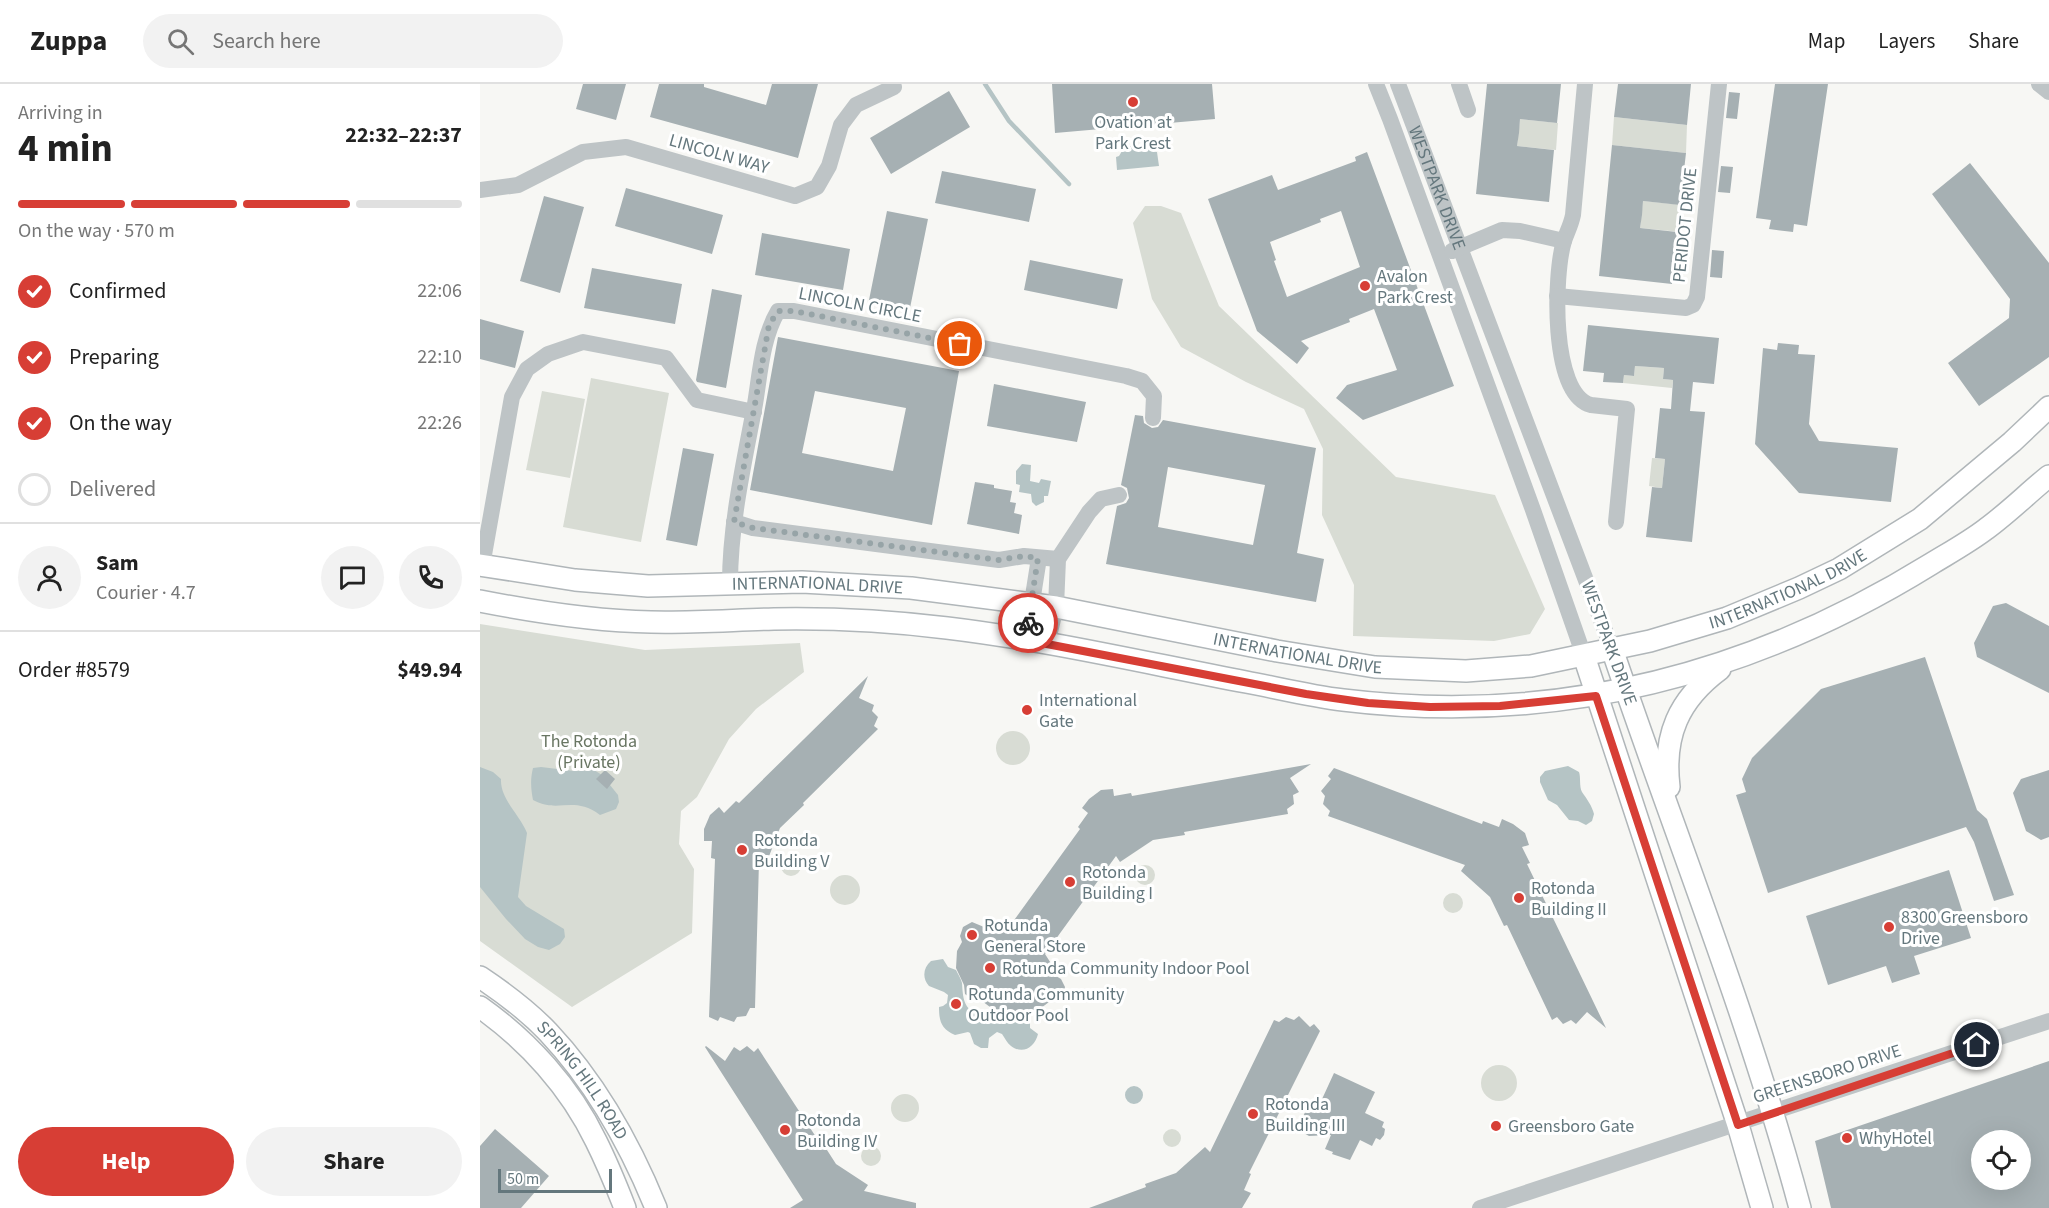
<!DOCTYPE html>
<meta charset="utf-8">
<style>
body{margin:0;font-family:"Source Sans 3",sans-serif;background:#f2f2f2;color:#222;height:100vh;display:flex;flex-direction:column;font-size:22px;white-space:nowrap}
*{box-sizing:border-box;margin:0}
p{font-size:20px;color:#767676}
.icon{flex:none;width:33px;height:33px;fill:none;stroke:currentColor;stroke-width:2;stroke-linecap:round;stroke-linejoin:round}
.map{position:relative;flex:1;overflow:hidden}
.side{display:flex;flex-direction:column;background:#fff;width:480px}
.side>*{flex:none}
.fabs{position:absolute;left:1491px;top:1046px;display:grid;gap:12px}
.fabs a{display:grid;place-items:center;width:60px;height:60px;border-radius:50%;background:#fff;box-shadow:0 6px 24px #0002;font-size:30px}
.scale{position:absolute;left:18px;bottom:15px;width:114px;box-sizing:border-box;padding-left:6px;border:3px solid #64777d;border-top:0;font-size:16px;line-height:21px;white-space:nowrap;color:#64777d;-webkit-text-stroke:4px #fff;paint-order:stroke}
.pin{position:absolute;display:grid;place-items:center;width:51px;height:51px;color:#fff;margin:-26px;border:3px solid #fff;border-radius:50%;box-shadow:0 2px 6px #0007}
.courier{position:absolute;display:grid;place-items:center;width:60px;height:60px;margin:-30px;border:4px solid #d73e35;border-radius:50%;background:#fff;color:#222;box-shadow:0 2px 8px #0007}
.headline em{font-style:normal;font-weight:700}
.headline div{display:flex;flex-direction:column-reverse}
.headline{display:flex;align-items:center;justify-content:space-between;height:102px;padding:0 18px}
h1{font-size:39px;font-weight:700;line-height:45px}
.bar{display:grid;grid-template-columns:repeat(4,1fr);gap:9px 6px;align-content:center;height:72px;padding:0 18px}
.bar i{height:8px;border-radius:4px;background:#e0e0e0}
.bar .current{background:#d73e35}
.bar p{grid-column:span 4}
.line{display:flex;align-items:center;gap:15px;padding:0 18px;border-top:2px solid #e0e0e0}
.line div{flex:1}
.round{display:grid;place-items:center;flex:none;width:63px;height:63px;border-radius:32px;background:#f2f2f2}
ol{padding:0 18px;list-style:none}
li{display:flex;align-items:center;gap:18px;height:66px}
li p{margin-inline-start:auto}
li .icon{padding:6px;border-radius:50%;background:#d73e35;color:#fff;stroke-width:4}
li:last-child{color:#767676}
li i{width:33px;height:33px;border:3px solid #e0e0e0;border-radius:50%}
.primary-button{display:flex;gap:12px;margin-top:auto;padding:12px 18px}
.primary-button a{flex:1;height:69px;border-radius:36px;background:#d73e35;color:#fff;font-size:24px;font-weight:700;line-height:69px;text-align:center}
.primary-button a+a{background:#f2f2f2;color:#222}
header{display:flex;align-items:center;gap:36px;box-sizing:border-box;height:84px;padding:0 30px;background:#fff;border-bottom:2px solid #e0e0e0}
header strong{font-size:28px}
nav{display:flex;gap:33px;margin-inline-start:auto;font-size:21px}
.search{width:420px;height:54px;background:#f2f2f2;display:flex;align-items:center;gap:15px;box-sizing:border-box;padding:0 21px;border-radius:33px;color:#767676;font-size:22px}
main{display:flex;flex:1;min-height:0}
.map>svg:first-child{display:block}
</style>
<header>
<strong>Zuppa</strong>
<div class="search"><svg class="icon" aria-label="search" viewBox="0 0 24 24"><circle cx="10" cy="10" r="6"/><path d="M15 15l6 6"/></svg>Search here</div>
<nav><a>Map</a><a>Layers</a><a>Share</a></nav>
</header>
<main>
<section class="side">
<div class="headline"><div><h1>4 min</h1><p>Arriving in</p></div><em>22:32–22:37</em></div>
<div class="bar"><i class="current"></i><i class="current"></i><i class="current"></i><i></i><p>On the way · 570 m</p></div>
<ol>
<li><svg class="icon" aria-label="check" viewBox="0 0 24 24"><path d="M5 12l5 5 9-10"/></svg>Confirmed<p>22:06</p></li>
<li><svg class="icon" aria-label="check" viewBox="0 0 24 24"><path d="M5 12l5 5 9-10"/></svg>Preparing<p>22:10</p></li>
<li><svg class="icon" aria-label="check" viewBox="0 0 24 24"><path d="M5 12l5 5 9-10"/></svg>On the way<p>22:26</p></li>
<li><i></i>Delivered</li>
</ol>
<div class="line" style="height:108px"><a class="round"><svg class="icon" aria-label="person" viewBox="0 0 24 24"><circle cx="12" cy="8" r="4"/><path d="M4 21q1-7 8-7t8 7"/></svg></a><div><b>Sam</b><p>Courier · 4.7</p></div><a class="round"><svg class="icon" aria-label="chat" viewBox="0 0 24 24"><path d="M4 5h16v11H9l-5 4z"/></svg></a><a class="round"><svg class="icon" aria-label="phone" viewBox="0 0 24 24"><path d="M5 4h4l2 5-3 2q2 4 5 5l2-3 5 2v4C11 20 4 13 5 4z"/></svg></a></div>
<div class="line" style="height:78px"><div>Order #8579</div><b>$49.94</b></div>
<div class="primary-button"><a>Help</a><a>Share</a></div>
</section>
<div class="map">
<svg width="1569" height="1124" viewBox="0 0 1569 1124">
<rect width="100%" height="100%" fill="#f7f7f4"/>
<!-- green -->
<path fill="#d8dcd4" d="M 1134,33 L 1207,41 L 1206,69 L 1132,61 Z
M 1040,35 L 1078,39 L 1076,66 L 1037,62 Z
M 1163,117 L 1203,121 L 1201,148 L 1160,144 Z
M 665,122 L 681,122 L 701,129 L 739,222 L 916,393 L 1015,411 L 1065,525 L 1050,550 L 1014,557 L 873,552 L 874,501 L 842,431 L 843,365 L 824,325 L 766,298 L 701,263 L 672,215 L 653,139 Z
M 1155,282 L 1184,284 L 1183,295 L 1193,296 L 1192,304 L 1143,299 L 1144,291 L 1154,292 Z
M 111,294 L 189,309 L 161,458 L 83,443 Z
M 62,307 L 105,315 L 90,394 L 46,386 Z
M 1172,374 L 1185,375 L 1182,404 L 1169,402 Z
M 0,540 L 165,566 L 320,559 L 324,588 L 276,625 L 249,655 L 217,713 L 201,727 L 199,760 L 214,785 L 212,849 L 92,923 L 0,857 Z
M516 664a17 17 0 1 1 34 0a17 17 0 1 1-34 0Z
M301 782a10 10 0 1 1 20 0a10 10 0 1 1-20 0Z
M655 791a10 10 0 1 1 20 0a10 10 0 1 1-20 0Z
M350 806a15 15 0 1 1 30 0a15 15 0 1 1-30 0Z
M963 819a10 10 0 1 1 20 0a10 10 0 1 1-20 0Z
M1001 999a18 18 0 1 1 36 0a18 18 0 1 1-36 0Z
M411 1024a14 14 0 1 1 28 0a14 14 0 1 1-28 0Z
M683 1054a9 9 0 1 1 18 0a9 9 0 1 1-18 0Z
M381 1072a10 10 0 1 1 20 0a10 10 0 1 1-20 0Z"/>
<!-- water -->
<path fill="#b5c4c5" d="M 651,62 L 662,62 L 677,68 L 679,82 L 637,86 L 636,73 L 639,72 L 642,67 Z
M 542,380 L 551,381 L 550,397 L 559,399 L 561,395 L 571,397 L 568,412 L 564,412 L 564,418 L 556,422 L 552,418 L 551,410 L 539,408 L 540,401 L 536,400 L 536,387 Z
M 1088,682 L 1099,688 C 1101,694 1099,702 1102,708 C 1107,715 1112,722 1114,730 L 1112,737 L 1106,741 L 1098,737 L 1089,736 L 1077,721 L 1068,716 L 1060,698 L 1060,693 L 1065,687 Z
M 0,683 L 13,688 L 21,695 C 20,715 40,731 47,749 L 38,813 L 46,822 L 84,845 L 85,853 L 80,860 L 69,866 L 58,863 L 45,855 L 26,835 L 0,803 Z
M 61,683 L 94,687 L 114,686 L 122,691 L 138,711 L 139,718 L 136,725 L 120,731 C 93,711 78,730 53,716 C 51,705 50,696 53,684 Z
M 463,875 L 468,883 L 476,886 C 478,890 481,895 482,899 C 483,913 483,925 499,931 C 505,934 511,930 517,933 C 527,937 530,941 539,934 L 550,936 L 550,944 L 558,950 C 555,963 543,971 531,962 C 527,959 525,954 522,950 L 517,948 L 509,954 L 508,964 L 501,964 L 494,960 L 490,949 L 488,948 L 475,951 C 461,945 459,937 459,923 L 463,922 L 467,919 L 468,911 L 464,908 L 449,902 C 442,894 443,884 451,877 Z
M645 1011a9 9 0 1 1 18 0a9 9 0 1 1-18 0Z"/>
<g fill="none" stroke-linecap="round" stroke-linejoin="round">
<!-- stream -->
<path stroke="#b5c4c5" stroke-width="4.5" d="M 505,0 L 529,37 L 589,100"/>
</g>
<!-- building -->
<path fill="#a6b0b3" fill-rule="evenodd" d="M 103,0 L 146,0 L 136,36 L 96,25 Z
M 179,0 L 224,0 L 224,3 L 286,21 L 292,0 L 338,0 L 318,74 L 170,33 Z
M 572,0 L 732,0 L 735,35 L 575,49 Z
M 1007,0 L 1081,0 L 1077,39 L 1040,35 L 1039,49 L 1037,62 L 1074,66 L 1069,118 L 996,110 Z
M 1138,0 L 1211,0 L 1207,41 L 1134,33 Z
M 1295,0 L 1348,0 L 1327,142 L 1314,140 L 1313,148 L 1289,145 L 1291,136 L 1276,134 Z
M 469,7 L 490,43 L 411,90 L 390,54 Z
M 1249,8 L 1260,9 L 1257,35 L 1246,34 Z
M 1132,61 L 1206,69 L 1200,121 L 1163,117 L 1162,131 L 1160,144 L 1197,148 L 1192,200 L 1119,192 Z
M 887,68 L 974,302 L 883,336 L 856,314 L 867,301 L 917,286 L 894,225 L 869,235 L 870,238 L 821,257 L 829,264 L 817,280 L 777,247 L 728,115 L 792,91 L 798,106 L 876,77 L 875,73 ZM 861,127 L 880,183 L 807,213 L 794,177 L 796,176 L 790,158 L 841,138 L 840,135 Z
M 1490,79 L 1569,179 L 1569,273 L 1499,322 L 1468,279 L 1529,234 L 1530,215 L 1452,110 Z
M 1241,82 L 1253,83 L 1250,109 L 1238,108 Z
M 462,87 L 556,105 L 549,138 L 455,119 Z
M 146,104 L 243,131 L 232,170 L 135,142 Z
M 64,112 L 104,123 L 80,209 L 40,197 Z
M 407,127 L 448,135 L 430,224 L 389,216 Z
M 282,149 L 370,165 L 363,206 L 275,191 Z
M 1232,166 L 1244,167 L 1242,194 L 1230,193 Z
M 550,176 L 643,195 L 637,225 L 544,206 Z
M 112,184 L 202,200 L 195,240 L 104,224 Z
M 232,205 L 262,211 L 246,304 L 217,298 L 216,296 Z
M 0,235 L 44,247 L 35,284 L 0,275 Z
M 1108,241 L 1239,254 L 1234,300 L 1213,298 L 1210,327 L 1225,328 L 1212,458 L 1166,453 L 1172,403 L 1182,404 L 1185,375 L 1175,374 L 1180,324 L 1191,325 L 1193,296 L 1183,295 L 1184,284 L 1170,283 L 1155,282 L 1154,292 L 1144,291 L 1143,299 L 1123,298 L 1124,289 L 1103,287 Z
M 298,253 L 479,287 L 452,441 L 270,406 ZM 335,307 L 426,324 L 413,387 L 322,369 Z
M 1298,259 L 1319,261 L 1318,270 L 1335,271 L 1329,340 L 1339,357 L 1418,364 L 1411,418 L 1319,409 L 1275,360 L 1283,264 L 1297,266 Z
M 514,300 L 606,318 L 597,358 L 507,342 Z
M 655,331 L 663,332 L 664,339 L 672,344 L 678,343 L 683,336 L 836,364 L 817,469 L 844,475 L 836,518 L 626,480 L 637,422 L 646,419 L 649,414 L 647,404 L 641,401 ZM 688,383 L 785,401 L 773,461 L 678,443 Z
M 203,364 L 234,370 L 217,462 L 186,456 Z
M 495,398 L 514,401 L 514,404 L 532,407 L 530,418 L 536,419 L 534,429 L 542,431 L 539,450 L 487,440 Z
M 1526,519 L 1569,542 L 1569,609 L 1497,573 L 1494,559 L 1513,522 Z
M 1445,573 L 1497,726 L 1507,735 L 1534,811 L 1514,817 L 1494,758 L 1486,743 L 1288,809 L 1256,711 L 1266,708 L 1262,695 L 1272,674 L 1341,605 Z
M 388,592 L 379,614 L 394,621 L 392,627 L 398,633 L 394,642 L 398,645 L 323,719 L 324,721 L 300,744 L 286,780 L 279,777 L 275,924 L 270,924 L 266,932 L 257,933 L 254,938 L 240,933 L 238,937 L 229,933 L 235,775 L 231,774 L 232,757 L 224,757 L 224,745 L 230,731 L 239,723 L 244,729 L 256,717 L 259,719 Z
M 831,680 L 810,694 L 819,708 L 813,711 L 814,720 L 807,725 L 808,730 L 704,748 L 705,751 L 673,756 L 640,778 L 636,772 L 565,870 L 572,881 L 576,892 L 581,895 L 585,903 L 583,912 L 580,916 L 569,918 L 557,927 L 546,931 L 526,930 L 519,932 L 513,929 L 510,923 L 498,914 L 489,913 L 485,910 L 484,901 L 476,884 L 477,867 L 482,858 L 480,852 L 483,843 L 492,838 L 504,843 L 519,843 L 527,846 L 600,745 L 598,743 L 608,729 L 602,724 L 609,715 L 621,706 L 633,705 L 634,712 L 651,709 L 652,712 Z
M 854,684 L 1002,740 L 1003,737 L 1019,743 L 1022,735 L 1033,740 L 1045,749 L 1049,761 L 1042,763 L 1050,779 L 1047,780 L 1126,944 L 1107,928 L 1096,940 L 1091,936 L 1083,940 L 1077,933 L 1072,936 L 1027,841 L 1024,842 L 1010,813 L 981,787 L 985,781 L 848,732 L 850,727 L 843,720 L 845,712 L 841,707 L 851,695 L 848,692 Z
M 125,686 L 135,695 L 127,705 L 116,695 Z
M 1569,686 L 1569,753 L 1561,756 L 1546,747 L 1533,709 L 1541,695 Z
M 1469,786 L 1491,854 L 1434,872 L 1440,890 L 1412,899 L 1406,882 L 1348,901 L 1326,832 Z
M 819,932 L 830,943 L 834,940 L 840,947 L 769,1089 L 771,1090 L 764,1106 L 771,1109 L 762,1124 L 609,1124 L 666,1103 L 665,1100 L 696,1089 L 725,1063 L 730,1068 L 794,936 L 799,938 L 806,933 L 814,936 Z
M 226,962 L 245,977 L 254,963 L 260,967 L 267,962 L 274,968 L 278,964 L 336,1053 L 338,1052 L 356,1080 L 388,1101 L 384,1107 L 436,1119 L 436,1124 L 310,1124 L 323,1116 L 225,963 Z
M 1569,977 L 1569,1124 L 1351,1124 L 1335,1057 ZM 1502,1056 L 1540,1056 L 1540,1095 L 1502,1095 Z
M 854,989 L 895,1008 L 885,1029 L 904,1038 L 902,1043 L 905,1045 L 904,1051 L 900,1056 L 896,1054 L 892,1062 L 880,1056 L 870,1076 L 852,1070 L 853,1068 L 845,1065 L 851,1051 L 829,1052 L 822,1048 L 825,1044 L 819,1041 L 828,1022 L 837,1026 Z
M 15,1045 L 69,1092 L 41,1124 L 0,1124 L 0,1062 Z"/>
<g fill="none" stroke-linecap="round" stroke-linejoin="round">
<!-- major casing -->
<g stroke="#b0b6b9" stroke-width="24">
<g id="major">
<path id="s2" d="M 0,481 L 95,496 L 168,502 L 322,498 L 431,504 L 576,523 L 797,567 L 895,583 L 986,587 L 1051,582 L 1170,557 L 1247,534 L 1319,504 L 1359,485 L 1440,435 L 1532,358 L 1569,323"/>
<path d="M 0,517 C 56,528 114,537 171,538 C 212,539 253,536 294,535 C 351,534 410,537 467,544 C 567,556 666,579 766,598 C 798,604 830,612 863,616 C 1075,642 1270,592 1451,480 C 1469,469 1489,458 1506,445 C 1528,429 1548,409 1569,392"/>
<path d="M 1132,565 C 1195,751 1269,934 1320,1124"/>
<path d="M 1104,572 L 1258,1041 L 1282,1124"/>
<path d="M 1189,703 C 1183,652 1198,616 1240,585"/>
<path id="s3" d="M 0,893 C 24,909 48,927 68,948 C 115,998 150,1060 176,1124"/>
<path d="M 0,923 C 48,957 90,1003 116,1057 C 127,1079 136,1101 145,1124"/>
</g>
</g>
<!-- minor -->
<g stroke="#bec4c6" stroke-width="16">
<path d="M 896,0 L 910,35 L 1053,426 L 1104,572"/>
<path id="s1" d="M 918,0 L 1132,565"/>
<path d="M 979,0 L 988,26"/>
<path d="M 1105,0 L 1093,131 C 1091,141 1087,148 1084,157 C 1074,190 1070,310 1111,321 L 1147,325 L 1136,438"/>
<path d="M 1559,0 L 1569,8"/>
<path d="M 0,106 L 38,101 L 103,68 L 146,63 L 315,112 L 337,103 L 349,82 L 361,41 L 376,21 L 414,3 L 412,0"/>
<path d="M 972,167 L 1022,146 L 1040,147 L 1084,157"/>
<path d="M 1077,212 L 1206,224 L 1213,221 L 1217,213 L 1239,0"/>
<path d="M 254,438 L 273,444 L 519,476 L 544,472 L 578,475"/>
<path d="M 2,482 L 32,313 L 47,285 L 68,270 L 103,258 L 186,274 L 217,316 L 274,328"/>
<path d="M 250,499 C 250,440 264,379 275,320 C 280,290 282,254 298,227 L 314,227 L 646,292 L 662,297 L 674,312 L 673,334"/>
<path d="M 546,556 L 559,474"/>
<path d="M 567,560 L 576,523 L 578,475 L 609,428 L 621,415 L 639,411"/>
<path d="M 1000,1124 L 1569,937"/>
</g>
<!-- major -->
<use href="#major" stroke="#fff" stroke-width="21"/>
</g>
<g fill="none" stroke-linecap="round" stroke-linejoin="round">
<!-- done -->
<path stroke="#97a4a7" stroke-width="6" stroke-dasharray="0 10.8" d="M 480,260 L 314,227 L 298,227 L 289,241 L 254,438 L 273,444 L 519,476 L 544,472 L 558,474 L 548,539"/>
<!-- route -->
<path stroke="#d73e35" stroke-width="8" d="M 548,539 L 546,556 L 826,610 L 888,619 L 950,623 L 1020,622 L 1116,612 L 1258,1041 L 1497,961"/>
</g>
<!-- markers -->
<g fill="#d73e35" stroke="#fff" stroke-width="2">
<circle cx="653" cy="18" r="6"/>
<circle cx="885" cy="202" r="6"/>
<circle cx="547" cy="626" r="6"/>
<circle cx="262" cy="766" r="6"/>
<circle cx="590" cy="798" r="6"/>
<circle cx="1039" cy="814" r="6"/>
<circle cx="1409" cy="843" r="6"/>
<circle cx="492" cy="851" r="6"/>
<circle cx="510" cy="884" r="6"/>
<circle cx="476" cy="920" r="6"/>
<circle cx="773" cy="1030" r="6"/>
<circle cx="1016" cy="1042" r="6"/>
<circle cx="305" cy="1046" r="6"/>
<circle cx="1367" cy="1054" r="6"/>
</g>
<g text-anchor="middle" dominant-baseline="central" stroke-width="6" stroke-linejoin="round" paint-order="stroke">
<!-- poi labels -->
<g font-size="18" fill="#64777d" stroke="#fff" text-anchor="start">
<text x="653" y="38" text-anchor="middle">Ovation at<tspan x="653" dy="21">Park Crest</tspan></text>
<text x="897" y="192">Avalon<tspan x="897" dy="21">Park Crest</tspan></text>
<text x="559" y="616">International<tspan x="559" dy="21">Gate</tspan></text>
<text x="274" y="756">Rotonda<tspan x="274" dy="21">Building V</tspan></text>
<text x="602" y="788">Rotonda<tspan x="602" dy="21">Building I</tspan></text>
<text x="1051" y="804">Rotonda<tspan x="1051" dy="21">Building II</tspan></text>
<text x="1421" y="833">8300 Greensboro<tspan x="1421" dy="21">Drive</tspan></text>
<text x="504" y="841">Rotunda<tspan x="504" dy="21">General Store</tspan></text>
<text x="522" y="884">Rotunda Community Indoor Pool</text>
<text x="488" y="910">Rotunda Community<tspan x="488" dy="21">Outdoor Pool</tspan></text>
<text x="785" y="1020">Rotonda<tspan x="785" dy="21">Building III</tspan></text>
<text x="317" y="1036">Rotonda<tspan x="317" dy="21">Building IV</tspan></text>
<text x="1028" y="1042">Greensboro Gate</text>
<text x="1379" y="1054">WhyHotel</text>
</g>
<!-- street labels -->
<g font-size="18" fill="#64777d" stroke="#fff">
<text transform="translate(239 70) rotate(16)">LINCOLN WAY</text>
<text stroke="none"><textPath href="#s1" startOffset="111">WESTPARK DRIVE</textPath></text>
<text transform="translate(1205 141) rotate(-84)">PERIDOT DRIVE</text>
<text transform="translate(380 221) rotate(11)">LINCOLN CIRCLE</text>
<text stroke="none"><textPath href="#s2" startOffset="339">INTERNATIONAL DRIVE</textPath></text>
<text stroke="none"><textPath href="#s2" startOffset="1329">INTERNATIONAL DRIVE</textPath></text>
<text transform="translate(1129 559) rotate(70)">WESTPARK DRIVE</text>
<text stroke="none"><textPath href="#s2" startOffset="825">INTERNATIONAL DRIVE</textPath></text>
<text transform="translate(1347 990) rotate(-18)">GREENSBORO DRIVE</text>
<text stroke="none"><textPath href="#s3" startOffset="147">SPRING HILL ROAD</textPath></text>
</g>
<!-- park labels -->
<g font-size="18" fill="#697663" stroke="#fff">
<text x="109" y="657">The Rotonda<tspan x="109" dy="21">(Private)</tspan></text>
</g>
</g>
</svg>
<div class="fabs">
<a><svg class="icon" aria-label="locate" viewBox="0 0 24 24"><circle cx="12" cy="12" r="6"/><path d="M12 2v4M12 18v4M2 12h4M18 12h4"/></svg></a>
</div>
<div class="scale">50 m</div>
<div class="pin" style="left:480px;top:260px;background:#ea580c"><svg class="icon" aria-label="bag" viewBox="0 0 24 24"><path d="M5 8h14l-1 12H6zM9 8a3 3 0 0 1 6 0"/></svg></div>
<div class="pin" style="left:1497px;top:961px;background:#1f2937"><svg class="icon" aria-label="home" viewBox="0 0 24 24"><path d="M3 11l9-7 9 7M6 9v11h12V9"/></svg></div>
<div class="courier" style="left:548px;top:539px"><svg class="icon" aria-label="bike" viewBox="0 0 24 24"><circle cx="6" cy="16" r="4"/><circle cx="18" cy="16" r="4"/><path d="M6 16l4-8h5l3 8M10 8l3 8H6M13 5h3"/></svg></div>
</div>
</main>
